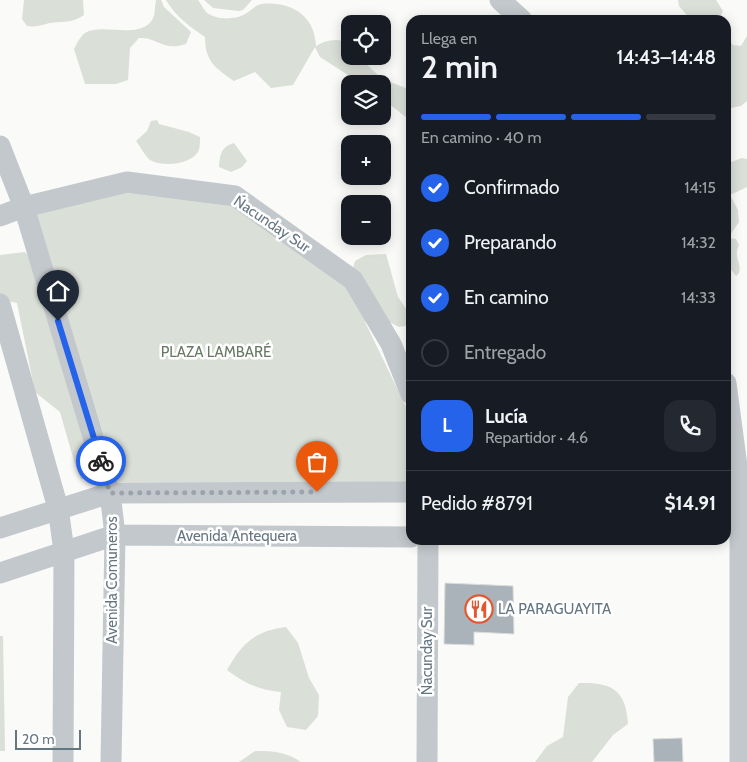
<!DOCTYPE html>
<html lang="es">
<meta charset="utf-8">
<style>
body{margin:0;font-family:Cabin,sans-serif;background:#242831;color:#f1f3f6;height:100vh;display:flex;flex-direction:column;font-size:19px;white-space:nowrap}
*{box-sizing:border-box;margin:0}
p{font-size:16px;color:#9ea1a6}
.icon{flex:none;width:28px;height:28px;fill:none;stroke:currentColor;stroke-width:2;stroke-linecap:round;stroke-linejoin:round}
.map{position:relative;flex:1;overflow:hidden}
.sheet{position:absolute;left:406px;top:15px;width:325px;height:530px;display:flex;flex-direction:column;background:#171b24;border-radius:15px;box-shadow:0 2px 12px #0003}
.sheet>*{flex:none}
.controls{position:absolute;left:341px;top:15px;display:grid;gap:10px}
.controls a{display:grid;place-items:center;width:50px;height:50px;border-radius:10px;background:#171b24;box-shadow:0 2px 12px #0003;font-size:25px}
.scale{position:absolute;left:15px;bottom:12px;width:66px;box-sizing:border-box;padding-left:5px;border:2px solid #657683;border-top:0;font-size:14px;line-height:18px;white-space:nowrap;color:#657683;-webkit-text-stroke:4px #fff;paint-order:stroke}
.pin{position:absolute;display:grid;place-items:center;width:42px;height:42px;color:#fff;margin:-51px -21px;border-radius:50% 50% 50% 0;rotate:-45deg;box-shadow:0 0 5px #0007}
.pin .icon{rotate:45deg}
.courier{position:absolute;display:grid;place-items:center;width:50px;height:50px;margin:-25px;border:4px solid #2563eb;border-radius:50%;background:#fff;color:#222;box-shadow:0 1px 6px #0007}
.summary em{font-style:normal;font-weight:600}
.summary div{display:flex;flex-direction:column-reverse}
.summary{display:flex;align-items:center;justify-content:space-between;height:85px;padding:0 15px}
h1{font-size:32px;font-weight:600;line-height:38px}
.bar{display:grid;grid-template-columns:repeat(4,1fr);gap:8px 5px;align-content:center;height:60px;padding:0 15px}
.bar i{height:6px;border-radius:4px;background:#363941}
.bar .active{background:#2563eb}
.bar p{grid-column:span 4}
.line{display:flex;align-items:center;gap:12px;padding:0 15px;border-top:1px solid #363941}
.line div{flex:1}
.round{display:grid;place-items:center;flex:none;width:52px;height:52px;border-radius:15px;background:#242831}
ol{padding:0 15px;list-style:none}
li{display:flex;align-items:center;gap:15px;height:55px}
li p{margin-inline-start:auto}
li .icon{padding:5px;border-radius:50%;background:#2563eb;color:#fff;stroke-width:4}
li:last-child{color:#9ea1a6}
li i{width:28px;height:28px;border:2px solid #363941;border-radius:50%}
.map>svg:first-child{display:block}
</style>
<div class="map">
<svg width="747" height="762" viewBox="0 0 747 762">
<rect width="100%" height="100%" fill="#fafaf8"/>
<!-- green -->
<path fill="#dadfd7" d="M 24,0 L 83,0 L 84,15 C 69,25 61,20 46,24 C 38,26 35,27 27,26 L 22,19 Z
M 156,0 L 161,0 L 164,7 L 191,32 L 186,44 C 163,52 158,37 139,38 L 130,48 L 128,80 L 116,84 L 85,84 L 74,49 C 77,43 80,37 85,33 C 103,22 144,42 154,16 C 155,11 155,5 156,0 Z
M 166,0 L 198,0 C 201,4 204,10 207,13 C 217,20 235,20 245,14 C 251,11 255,5 262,4 C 290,1 315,15 316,46 C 327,39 338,38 350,43 L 350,56 L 358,56 L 382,79 L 411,90 L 411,118 L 407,118 L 383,99 L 382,84 L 362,84 L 320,57 L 315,47 L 293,85 L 271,88 L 255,72 L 234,81 C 215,68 205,61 205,37 C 189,26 176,17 166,0 Z
M 204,0 L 252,0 L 243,10 L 239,11 L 213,8 Z
M 678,0 L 716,0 L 723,11 L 719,20 L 691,20 L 679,6 Z
M 747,36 L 747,101 L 741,106 L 731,108 L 731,99 L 726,92 L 726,38 L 733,45 L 741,46 Z
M 157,120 L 159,124 L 189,132 L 200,137 C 200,142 200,148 198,152 C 190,165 162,167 150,160 C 145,156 140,146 136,141 L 147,131 L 151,121 Z
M 234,143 L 247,161 L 242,167 L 231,172 L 219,167 C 220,154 221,147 234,143 Z
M 742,158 L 747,159 L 747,187 L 730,195 L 738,210 L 739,222 L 728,238 L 736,239 L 739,245 C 733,258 742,262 739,273 L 736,276 L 726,263 L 726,164 Z
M 130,190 L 236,207 L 350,278 L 355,261 L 366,255 L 386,254 L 398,297 L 411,316 L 411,325 L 399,327 L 385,320 L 365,322 L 410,415 L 411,483 L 118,482 L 36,212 Z
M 25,252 L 37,266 L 94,471 L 91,476 L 81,479 L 74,461 L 60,412 L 35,392 L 17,303 L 0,299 L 0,255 Z
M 286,627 L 298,643 L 309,678 L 319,695 L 318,716 L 306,730 L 287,727 L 279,710 L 281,692 C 257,689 246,684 227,670 C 242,643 255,631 286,627 Z
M 0,636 L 3,636 L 5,751 L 0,751 Z
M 579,683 C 612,682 626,690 628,724 L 613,735 L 592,762 L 535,762 L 547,746 L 563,737 L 568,697 Z
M 255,751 C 273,751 287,752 301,762 L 239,762 Z"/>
<!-- building -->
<path fill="#aab3b9" stroke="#dcdcda" d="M 445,583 L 513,586 L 514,634 L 474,632 L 474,645 L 444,644 Z
M 682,738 L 683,762 L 654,762 L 653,739 Z"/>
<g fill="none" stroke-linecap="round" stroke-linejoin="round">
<!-- street -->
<path stroke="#c3c8cc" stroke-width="21" d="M 500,0 L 522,20
M 0,146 L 24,207 L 110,493 L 115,535 L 111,762
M 0,216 L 24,207 L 127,182 L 235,196 L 353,280 L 391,344 L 411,394
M 0,304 L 58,508 L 64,551 L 63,762
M 726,383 L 740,489 L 740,762
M 0,528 L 110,493 L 411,492
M 0,573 L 115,535 L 411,537
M 427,762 L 428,540"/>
</g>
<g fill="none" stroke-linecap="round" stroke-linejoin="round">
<!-- done -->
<path stroke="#99a4ac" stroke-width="5" stroke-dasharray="0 9" d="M 101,461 L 110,493 L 317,492"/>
<!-- route -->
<path stroke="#2563eb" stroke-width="6" d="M 58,321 L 101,461"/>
</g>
<!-- icons -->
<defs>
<g id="restaurant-ring" transform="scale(1.4375)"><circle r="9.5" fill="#fff" stroke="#e4572e" stroke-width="1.5"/><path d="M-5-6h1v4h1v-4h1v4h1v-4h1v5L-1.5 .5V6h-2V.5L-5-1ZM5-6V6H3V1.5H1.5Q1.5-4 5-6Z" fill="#e4572e"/></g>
</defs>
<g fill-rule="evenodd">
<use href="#restaurant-ring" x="479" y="609"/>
</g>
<g text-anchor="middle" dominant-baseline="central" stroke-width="5" stroke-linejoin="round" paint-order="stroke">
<!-- street labels -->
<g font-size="15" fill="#657683" stroke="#fff">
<text transform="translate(272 224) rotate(34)">Ńacunday Sur</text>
<text x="237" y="536">Avenida Antequera</text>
<text transform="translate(112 580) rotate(-90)">Avenida Comuneros</text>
<text transform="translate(427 651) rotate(-90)">Ńacunday Sur</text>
</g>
<!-- park labels -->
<g font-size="15" fill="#687a64" stroke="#fff">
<text x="216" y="352">PLAZA LAMBARÉ</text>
</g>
<!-- poi labels -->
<g font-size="15" fill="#657683" stroke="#fff" text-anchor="start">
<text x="498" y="609">LA PARAGUAYITA</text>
</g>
</g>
</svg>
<div class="controls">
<a><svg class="icon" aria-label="locate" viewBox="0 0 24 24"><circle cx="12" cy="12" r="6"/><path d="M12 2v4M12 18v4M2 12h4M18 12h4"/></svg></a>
<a><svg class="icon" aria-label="layers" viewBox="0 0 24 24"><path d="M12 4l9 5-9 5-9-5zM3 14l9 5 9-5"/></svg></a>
<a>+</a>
<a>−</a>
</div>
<div class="scale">20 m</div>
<div class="pin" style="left:317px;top:492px;background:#ea580c"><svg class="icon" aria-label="bag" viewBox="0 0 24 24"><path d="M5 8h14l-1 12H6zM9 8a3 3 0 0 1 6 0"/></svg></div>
<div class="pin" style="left:58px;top:321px;background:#1f2937"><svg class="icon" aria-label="home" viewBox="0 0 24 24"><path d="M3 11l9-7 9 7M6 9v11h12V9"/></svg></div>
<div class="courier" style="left:101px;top:461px"><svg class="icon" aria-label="bike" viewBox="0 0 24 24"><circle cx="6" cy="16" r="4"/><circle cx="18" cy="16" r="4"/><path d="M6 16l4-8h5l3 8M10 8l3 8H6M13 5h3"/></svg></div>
<section class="sheet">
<div class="summary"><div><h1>2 min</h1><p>Llega en</p></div><em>14:43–14:48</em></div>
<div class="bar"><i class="active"></i><i class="active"></i><i class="active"></i><i></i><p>En camino · 40 m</p></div>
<ol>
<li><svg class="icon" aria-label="check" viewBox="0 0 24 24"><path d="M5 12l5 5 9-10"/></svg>Confirmado<p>14:15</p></li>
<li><svg class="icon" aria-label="check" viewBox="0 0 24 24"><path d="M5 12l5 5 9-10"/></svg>Preparando<p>14:32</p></li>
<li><svg class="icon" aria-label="check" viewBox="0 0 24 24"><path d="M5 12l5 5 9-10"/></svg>En camino<p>14:33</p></li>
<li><i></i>Entregado</li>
</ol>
<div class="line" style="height:90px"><b class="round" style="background:#2563eb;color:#fff">L</b><div><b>Lucía</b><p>Repartidor · 4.6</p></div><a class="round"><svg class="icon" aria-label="phone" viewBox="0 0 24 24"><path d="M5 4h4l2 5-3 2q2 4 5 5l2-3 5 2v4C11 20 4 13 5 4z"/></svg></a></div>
<div class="line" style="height:65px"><div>Pedido #8791</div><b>$14.91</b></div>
</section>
</div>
